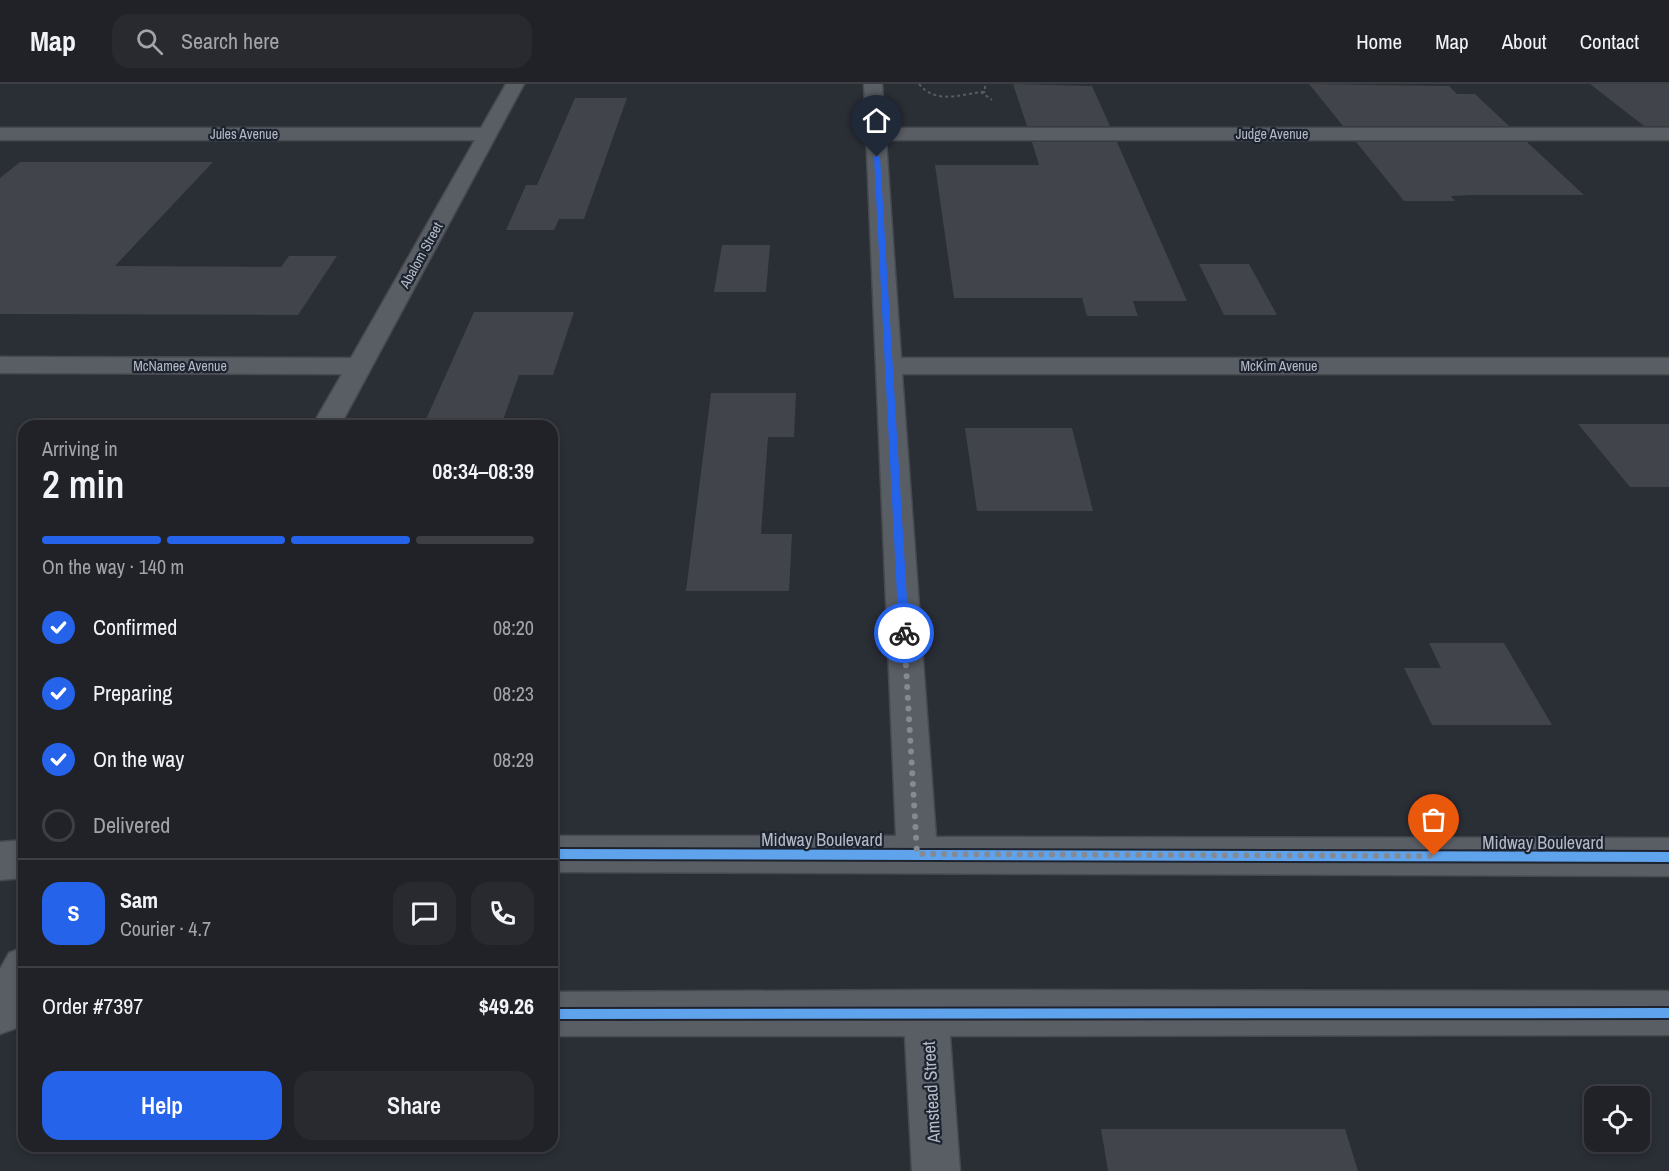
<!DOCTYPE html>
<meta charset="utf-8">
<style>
body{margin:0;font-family:"Archivo Narrow",sans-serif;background:#282a30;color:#f1f3f6;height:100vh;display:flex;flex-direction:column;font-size:22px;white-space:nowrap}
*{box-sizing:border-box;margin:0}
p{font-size:20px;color:#a2a4a8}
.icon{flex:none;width:33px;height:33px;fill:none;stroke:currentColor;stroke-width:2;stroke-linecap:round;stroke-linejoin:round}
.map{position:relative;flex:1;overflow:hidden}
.sheet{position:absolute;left:18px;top:336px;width:540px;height:732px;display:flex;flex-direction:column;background:#202228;border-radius:18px;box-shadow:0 3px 9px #0003,0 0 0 2px #3d3f45}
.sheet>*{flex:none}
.fabs{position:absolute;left:1584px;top:1002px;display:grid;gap:12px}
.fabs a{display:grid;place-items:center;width:66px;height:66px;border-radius:12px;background:#202228;box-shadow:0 3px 9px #0003,0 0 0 2px #3d3f45;font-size:30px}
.pin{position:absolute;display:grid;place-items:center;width:51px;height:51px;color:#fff;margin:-62px -26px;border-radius:50% 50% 50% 0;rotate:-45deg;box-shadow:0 0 6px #0007}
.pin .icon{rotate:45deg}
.courier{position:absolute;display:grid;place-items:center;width:60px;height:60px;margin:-30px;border:4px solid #2563eb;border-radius:50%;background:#fff;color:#222;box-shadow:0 2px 8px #0007}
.head em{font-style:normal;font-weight:600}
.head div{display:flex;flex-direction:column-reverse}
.head{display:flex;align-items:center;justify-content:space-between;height:102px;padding:0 24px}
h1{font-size:39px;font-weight:600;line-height:45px}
.bar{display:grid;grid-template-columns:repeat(4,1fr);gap:9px 6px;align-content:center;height:72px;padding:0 24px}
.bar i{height:8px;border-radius:4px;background:#3d3f45}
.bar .current{background:#2563eb}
.bar p{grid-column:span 4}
.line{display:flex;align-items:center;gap:15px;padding:0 24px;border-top:2px solid #3d3f45}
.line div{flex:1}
.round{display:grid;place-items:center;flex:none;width:63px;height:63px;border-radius:18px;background:#282a30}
ol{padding:0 24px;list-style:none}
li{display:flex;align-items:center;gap:18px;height:66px}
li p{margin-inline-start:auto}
li .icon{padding:6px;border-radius:50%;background:#2563eb;color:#fff;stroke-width:4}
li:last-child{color:#a2a4a8}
li i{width:33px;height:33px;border:3px solid #3d3f45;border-radius:50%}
.primary-button{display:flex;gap:12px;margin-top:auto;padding:12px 24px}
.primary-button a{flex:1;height:69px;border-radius:18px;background:#2563eb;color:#fff;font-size:24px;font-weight:600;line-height:69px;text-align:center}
.primary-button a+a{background:#282a30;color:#f1f3f6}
header{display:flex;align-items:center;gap:36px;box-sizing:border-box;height:84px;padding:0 30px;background:#202228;border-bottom:2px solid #3d3f45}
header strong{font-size:28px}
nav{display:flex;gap:33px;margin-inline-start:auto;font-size:21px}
.search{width:420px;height:54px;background:#282a30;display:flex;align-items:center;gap:15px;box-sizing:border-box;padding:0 21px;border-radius:18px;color:#a2a4a8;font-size:22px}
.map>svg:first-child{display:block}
</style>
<header>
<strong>Map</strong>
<div class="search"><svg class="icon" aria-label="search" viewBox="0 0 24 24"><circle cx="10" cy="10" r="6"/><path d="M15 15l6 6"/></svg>Search here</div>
<nav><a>Home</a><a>Map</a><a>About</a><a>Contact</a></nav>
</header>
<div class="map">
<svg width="1669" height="1087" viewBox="0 0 1669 1087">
<rect width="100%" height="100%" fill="#2a2e35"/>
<!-- building -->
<path fill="#41444a" d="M 1013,0 L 1092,2 L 1110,42 L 1027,42 Z
M 1309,0 L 1449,2 L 1457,10 L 1475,10 L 1509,42 L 1343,42 Z
M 1590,0 L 1669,0 L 1669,42 L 1644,42 Z
M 575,14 L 627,14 L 584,135 L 559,135 L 554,146 L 506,146 L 526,101 L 537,101 Z
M 1032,58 L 1117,58 L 1187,217 L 1133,217 L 1138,232 L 1087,232 L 1082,214 L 954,214 L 935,81 L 1039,81 Z
M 1356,58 L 1527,58 L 1584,111 L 1472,111 L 1451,112 L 1455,117 L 1404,117 Z
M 20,78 L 213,78 L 115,182 L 281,183 L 289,172 L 337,172 L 298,231 L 0,230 L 0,94 Z
M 722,161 L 770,161 L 766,208 L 714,208 Z
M 1199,180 L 1249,180 L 1277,231 L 1224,231 Z
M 474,228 L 574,228 L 553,291 L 519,291 L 501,342 L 423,342 Z
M 711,309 L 796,309 L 794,353 L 768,353 L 761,450 L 792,450 L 789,507 L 686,507 Z
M 1578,340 L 1669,340 L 1669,403 L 1630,403 Z
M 965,344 L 1072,344 L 1093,427 L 977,427 Z
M 1429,559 L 1504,559 L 1552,641 L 1432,641 L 1404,584 L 1441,584 Z
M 1101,1045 L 1345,1045 L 1358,1087 L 1108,1087 Z"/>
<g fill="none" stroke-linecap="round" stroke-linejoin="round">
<!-- minor casing -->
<g stroke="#46494e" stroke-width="3">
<path id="minor" d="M 506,0 L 524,0 L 340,342 L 312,342 L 342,290 L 0,289 L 0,273 L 351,274 L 475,56 L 0,56 L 0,44 L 481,44 Z
M 864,0 L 882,0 L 885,44 L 1669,44 L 1669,56 L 886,56 L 901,274 L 1669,274 L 1669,290 L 902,290 L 936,753 L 1669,754 L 1669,792 L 552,788 L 552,752 L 896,752 Z
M 24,756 L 24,794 L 0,796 L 0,758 Z
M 24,863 L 24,928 L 16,944 L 0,950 L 0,885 L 9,869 Z
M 926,906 L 1669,907 L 1669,951 L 950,952 L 960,1087 L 912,1087 L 905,952 L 552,952 L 552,908 Z"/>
</g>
<!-- path -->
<path stroke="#575c62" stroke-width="2" stroke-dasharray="3 3" stroke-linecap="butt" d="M 919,0 C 935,20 959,11 981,8 L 992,16
M 982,8 L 985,8 L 985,0"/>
<!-- minor -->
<use href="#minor" fill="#595d64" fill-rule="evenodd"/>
<!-- cycleway casing -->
<g stroke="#1d2430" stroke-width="14">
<path id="cycleway" d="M 552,770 L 1669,773
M 552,930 L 1669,929"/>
</g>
<!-- cycleway -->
<use href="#cycleway" stroke="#60a3ed" stroke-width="10"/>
</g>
<!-- route -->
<path fill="#2563eb" d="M 877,71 L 880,73 L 909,549 L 904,553 L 899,549 L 874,73 Z"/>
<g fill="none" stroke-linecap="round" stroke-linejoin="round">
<!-- done -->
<path stroke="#848993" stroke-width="6" stroke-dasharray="0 10.8" d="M 904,549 L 917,770 L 1434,772"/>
</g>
<g text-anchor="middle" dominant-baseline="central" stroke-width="4.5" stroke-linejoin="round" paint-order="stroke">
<!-- far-street labels -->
<g font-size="14" fill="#b4bac6" stroke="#1d2430">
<text x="244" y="50">Jules Avenue</text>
<text x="1272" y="50">Judge Avenue</text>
<text transform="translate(421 171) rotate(-61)">Abalom Street</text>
<text x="180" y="282">McNamee Avenue</text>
<text x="1279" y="282">McKim Avenue</text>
</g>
<!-- near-street labels -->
<g font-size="18" fill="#b4bac6" stroke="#1d2430">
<text x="822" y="755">Midway Boulevard</text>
<text x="1543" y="758">Midway Boulevard</text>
<text transform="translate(931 1008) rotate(-93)">Amstead Street</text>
</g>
</g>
</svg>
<div class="fabs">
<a><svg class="icon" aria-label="locate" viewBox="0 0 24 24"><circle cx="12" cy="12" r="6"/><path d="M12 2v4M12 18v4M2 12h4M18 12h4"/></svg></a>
</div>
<div class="pin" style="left:1434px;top:772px;background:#ea580c"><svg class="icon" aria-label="bag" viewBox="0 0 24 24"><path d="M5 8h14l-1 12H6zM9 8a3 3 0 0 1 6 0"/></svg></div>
<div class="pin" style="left:877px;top:73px;background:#1f2937"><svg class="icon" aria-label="home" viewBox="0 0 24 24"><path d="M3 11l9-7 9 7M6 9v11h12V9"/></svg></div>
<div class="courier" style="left:904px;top:549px"><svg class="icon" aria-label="bike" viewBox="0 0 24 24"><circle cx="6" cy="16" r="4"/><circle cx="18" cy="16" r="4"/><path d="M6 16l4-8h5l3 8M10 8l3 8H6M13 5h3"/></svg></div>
<section class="sheet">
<div class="head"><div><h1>2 min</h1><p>Arriving in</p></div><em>08:34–08:39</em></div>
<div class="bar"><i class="current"></i><i class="current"></i><i class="current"></i><i></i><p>On the way · 140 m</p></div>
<ol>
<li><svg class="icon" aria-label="check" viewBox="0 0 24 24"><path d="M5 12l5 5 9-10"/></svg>Confirmed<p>08:20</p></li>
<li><svg class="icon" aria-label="check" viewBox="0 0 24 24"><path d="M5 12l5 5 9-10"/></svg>Preparing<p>08:23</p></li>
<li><svg class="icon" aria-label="check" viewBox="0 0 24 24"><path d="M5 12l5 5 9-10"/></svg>On the way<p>08:29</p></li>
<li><i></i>Delivered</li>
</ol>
<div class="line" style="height:108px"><b class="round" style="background:#2563eb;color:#fff">S</b><div><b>Sam</b><p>Courier · 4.7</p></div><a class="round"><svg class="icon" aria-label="chat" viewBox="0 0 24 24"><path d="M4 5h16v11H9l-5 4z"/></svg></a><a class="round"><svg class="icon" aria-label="phone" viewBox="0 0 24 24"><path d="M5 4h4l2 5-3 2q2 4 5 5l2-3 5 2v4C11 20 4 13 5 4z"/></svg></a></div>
<div class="line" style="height:78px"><div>Order #7397</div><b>$49.26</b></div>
<div class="primary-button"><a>Help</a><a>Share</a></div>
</section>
</div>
